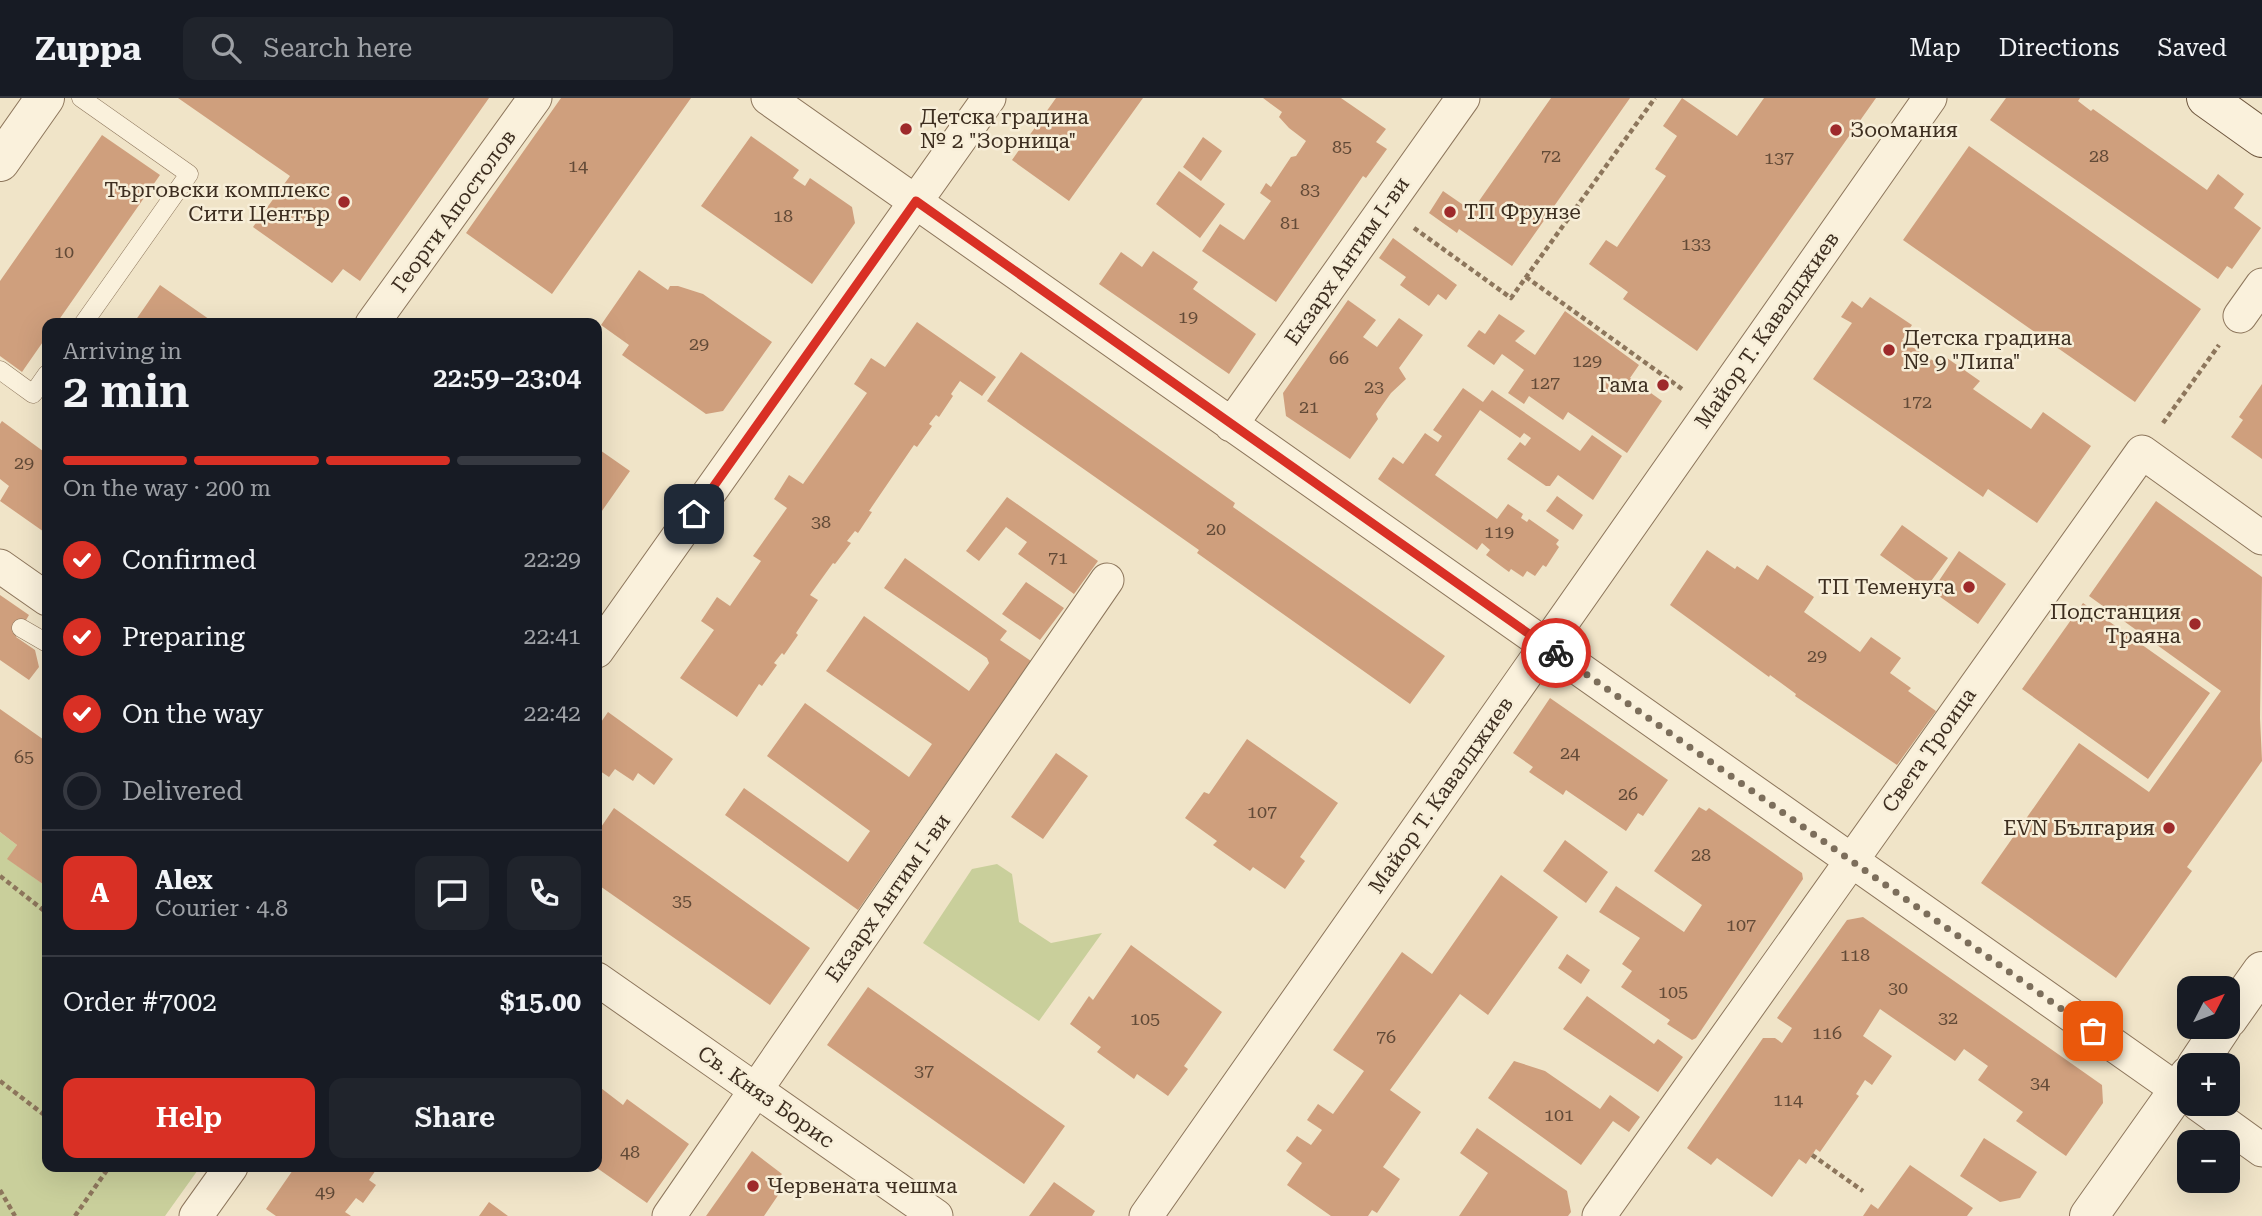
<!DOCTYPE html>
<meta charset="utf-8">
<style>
body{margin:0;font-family:"Roboto Serif",serif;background:#20242c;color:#f1f3f6;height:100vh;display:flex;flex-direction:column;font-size:26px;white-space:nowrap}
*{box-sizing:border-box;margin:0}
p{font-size:23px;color:#9ea1a6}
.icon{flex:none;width:38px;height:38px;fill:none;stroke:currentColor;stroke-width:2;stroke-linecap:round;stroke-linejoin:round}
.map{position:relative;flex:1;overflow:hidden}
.drawer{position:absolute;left:42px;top:220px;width:560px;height:854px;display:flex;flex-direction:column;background:#171b24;border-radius:14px;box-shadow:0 7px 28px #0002}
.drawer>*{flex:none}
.needle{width:46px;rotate:48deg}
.tools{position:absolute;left:2177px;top:878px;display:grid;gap:14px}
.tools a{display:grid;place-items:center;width:63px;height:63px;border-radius:14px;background:#171b24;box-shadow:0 7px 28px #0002;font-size:35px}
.pin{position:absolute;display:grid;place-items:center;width:60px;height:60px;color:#fff;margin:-30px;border-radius:14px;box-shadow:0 4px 10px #0006}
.courier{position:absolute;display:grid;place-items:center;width:70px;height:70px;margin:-35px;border:5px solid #d93025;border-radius:50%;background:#fff;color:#222;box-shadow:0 2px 9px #0007}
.summary em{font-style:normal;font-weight:600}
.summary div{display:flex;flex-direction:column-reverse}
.summary{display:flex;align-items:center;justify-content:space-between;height:119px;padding:0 21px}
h1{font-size:46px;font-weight:600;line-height:52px}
.bar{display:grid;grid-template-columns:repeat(4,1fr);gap:10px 7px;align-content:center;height:84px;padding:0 21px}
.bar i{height:9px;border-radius:5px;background:#363941}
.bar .current{background:#d93025}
.bar p{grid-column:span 4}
.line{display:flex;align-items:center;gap:18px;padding:0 21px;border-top:2px solid #363941}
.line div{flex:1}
.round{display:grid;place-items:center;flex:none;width:74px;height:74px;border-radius:14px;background:#20242c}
ol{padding:0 21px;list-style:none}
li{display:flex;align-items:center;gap:21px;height:77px}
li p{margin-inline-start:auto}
li .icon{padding:7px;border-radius:50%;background:#d93025;color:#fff;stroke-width:4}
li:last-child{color:#9ea1a6}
li i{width:38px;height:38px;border:4px solid #363941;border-radius:50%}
.primary-button{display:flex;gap:14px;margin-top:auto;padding:14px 21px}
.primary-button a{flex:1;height:80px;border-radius:14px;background:#d93025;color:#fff;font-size:28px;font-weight:600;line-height:80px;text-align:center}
.primary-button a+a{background:#20242c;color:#f1f3f6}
header{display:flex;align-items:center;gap:42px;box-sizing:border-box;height:98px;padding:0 35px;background:#171b24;border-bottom:2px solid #363941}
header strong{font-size:33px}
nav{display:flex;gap:38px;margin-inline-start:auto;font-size:24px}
.search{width:490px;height:63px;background:#20242c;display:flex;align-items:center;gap:18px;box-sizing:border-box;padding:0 24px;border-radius:14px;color:#9ea1a6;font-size:26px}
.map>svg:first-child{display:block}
</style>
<header>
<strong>Zuppa</strong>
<div class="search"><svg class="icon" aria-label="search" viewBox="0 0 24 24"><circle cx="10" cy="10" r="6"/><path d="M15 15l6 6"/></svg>Search here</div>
<nav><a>Map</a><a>Directions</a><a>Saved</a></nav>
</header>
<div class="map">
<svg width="2262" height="1118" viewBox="0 0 2262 1118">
<rect width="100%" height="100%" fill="#f0e4c8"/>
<!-- green -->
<path fill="#c9cf9b" d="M 0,734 L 17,747 L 8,761 L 47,789 L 47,1069 L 200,1069 L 165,1118 L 0,1118 Z
M 997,766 L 1012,776 L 1019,824 L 1051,845 L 1102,835 L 1039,923 L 923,845 L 972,771 Z"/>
<!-- building -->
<path fill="#cf9f7d" d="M 178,0 L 489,0 L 360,183 L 343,171 L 332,185 L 253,129 L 290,78 Z
M 561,0 L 691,0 L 552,196 L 466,135 Z
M 1056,0 L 1143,0 L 1069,103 L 1012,62 Z
M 1263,0 L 1341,0 L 1386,31 L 1376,44 L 1387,51 L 1366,80 L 1363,78 L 1276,204 L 1202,153 L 1220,126 L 1244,142 L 1271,103 L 1260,95 L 1266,85 L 1271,89 L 1291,59 L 1296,58 L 1306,43 L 1289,30 L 1279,19 L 1282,14 Z
M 1551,0 L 1630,0 L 1512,168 L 1459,131 L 1457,135 L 1429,115 L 1443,93 L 1472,113 Z
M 1682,0 L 1737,38 L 1764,0 L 1876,0 L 1697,253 L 1623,201 L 1628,194 L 1589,166 L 1606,142 L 1617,149 L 1666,78 L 1655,71 L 1677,38 L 1663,28 Z
M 2006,0 L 2080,0 L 2078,3 L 2091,13 L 2093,11 L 2207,92 L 2218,76 L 2244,96 L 2234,110 L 2261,130 L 2232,171 L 2227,168 L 2218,181 L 1990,22 Z
M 102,37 L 160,77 L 56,226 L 47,226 L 47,238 L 22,274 L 0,258 L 0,183 Z
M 751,38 L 799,72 L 793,80 L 805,88 L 810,80 L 852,109 L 855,125 L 812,186 L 701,108 Z
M 1203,39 L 1222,53 L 1201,83 L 1183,69 Z
M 1969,48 L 2201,211 L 2135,304 L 1903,142 Z
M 1179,73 L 1225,106 L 1200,140 L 1156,106 Z
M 1393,140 L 1457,187 L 1446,202 L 1438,196 L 1429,208 L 1400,187 L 1406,179 L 1379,160 Z
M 1153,153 L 1198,184 L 1193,191 L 1256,236 L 1229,276 L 1099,186 L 1121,154 L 1142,169 Z
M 639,172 L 668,192 L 670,188 L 678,188 L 703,196 L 772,244 L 723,313 L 706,316 L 622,257 L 629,247 L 601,227 Z
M 160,187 L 216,226 L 133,226 Z
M 1870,199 L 1912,227 L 1902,242 L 1938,266 L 1944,258 L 1980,283 L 1973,291 L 2031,331 L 2043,314 L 2091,348 L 2037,425 L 1988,391 L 1983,399 L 1813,281 L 1852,225 L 1841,219 L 1852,203 L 1862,210 Z
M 1348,202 L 1376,222 L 1363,239 L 1377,249 L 1399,220 L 1423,237 L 1399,270 L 1406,281 L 1391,295 L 1376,316 L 1378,321 L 1350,361 L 1286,318 L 1283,295 Z
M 1565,213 L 1639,267 L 1630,280 L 1662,303 L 1627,355 L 1568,314 L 1563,322 L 1529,298 L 1524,306 L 1508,295 L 1524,272 L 1502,256 L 1494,267 L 1467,248 L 1479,232 L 1485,236 L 1499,216 L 1525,233 L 1515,243 L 1535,257 Z
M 917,224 L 996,279 L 982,298 L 960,283 L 951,296 L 953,298 L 939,319 L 936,317 L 929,326 L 932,328 L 917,349 L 914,347 L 869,413 L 872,414 L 858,435 L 855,433 L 847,443 L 851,445 L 835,466 L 833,465 L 810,497 L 818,502 L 796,535 L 798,537 L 784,557 L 782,555 L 774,565 L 777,567 L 762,588 L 759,586 L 737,619 L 680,580 L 714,532 L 701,523 L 717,499 L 730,508 L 761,463 L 753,458 L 787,410 L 774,401 L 789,377 L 803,386 L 867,295 L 854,286 L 871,260 L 885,269 Z
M 1021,254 L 1235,405 L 1233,409 L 1445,558 L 1410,606 L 1197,455 L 1199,452 L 987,303 Z
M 2262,286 L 2262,361 L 2231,339 L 2243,322 L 2239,319 Z
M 1463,290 L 1483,304 L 1492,292 L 1580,353 L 1592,337 L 1622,358 L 1593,402 L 1558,377 L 1550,388 L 1546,388 L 1507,361 L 1520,344 L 1525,348 L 1531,340 L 1524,335 L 1520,340 L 1480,312 L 1435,377 L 1497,421 L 1508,406 L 1523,416 L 1521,420 L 1527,424 L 1529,421 L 1559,442 L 1556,446 L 1559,449 L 1546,469 L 1543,467 L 1535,478 L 1527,473 L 1523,479 L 1511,471 L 1509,474 L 1486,457 L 1490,452 L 1482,445 L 1477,452 L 1378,381 L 1393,359 L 1403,366 L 1425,335 L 1438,344 L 1442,338 L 1433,332 Z
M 2,323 L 47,356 L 47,436 L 0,403 L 9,388 L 0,381 L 0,326 Z
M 597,350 L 630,373 L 597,420 Z
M 1557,398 L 1583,417 L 1573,432 L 1546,413 Z
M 1007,399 L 1098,463 L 1074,496 L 1018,456 L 1027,444 L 1006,429 L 979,463 L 966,453 Z
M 2156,403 L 2262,479 L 2260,620 L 2262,663 L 2187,769 L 2192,773 L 2116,880 L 1981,785 L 2079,645 L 2149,694 L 2221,593 L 2089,498 Z
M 1902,427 L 1948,460 L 1926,490 L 1880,457 Z
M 1707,452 L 1735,471 L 1737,468 L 1758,482 L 1767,467 L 1814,499 L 1804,514 L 1860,554 L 1871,539 L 1901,560 L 1890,575 L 1911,590 L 1908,593 L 1936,613 L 1897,667 L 1795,598 L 1796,596 L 1770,577 L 1769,579 L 1670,507 Z
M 1959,453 L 2006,486 L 1978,526 L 1932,493 Z
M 905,460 L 1007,533 L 1000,542 L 1031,563 L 858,812 L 725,717 L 744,690 L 848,764 L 870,733 L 767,658 L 805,605 L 909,679 L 932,646 L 826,573 L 864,518 L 969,593 L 989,565 L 987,560 L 884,490 Z
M 1026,484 L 1064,510 L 1040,542 L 1002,516 Z
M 0,497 L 29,517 L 16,539 L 35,552 L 39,569 L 29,582 L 0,562 Z
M 2083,505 L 2210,595 L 2148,681 L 2022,591 Z
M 1550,600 L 1668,682 L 1643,718 L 1638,715 L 1626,733 L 1566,692 L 1563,697 L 1529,674 L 1533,669 L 1513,655 Z
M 0,611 L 47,644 L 47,789 L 7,761 L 17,747 L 0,734 Z
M 608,614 L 673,661 L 654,687 L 638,675 L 633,683 L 615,671 L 609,679 L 597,671 L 597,630 Z
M 1247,641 L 1338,705 L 1300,759 L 1305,763 L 1285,791 L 1253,769 L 1250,773 L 1213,747 L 1217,743 L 1185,720 L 1204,694 L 1209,696 Z
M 1056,655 L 1088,678 L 1043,741 L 1011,719 Z
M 1699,709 L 1706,713 L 1709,710 L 1802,775 L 1803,781 L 1696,940 L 1692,942 L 1667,926 L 1670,922 L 1621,889 L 1632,873 L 1622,866 L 1640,840 L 1599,814 L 1616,788 L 1684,834 L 1702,807 L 1654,773 Z
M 614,710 L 810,850 L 770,907 L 597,786 L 597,735 Z
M 1565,742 L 1608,774 L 1586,805 L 1543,773 Z
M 1501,777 L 1558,819 L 1488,917 L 1460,896 L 1390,992 L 1421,1014 L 1383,1069 L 1400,1081 L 1377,1115 L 1372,1112 L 1368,1118 L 1331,1118 L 1287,1087 L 1302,1065 L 1286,1053 L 1297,1038 L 1311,1047 L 1322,1032 L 1307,1022 L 1318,1006 L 1333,1016 L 1364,973 L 1333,952 L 1402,854 L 1432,876 Z
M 1863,819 L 2102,987 L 2103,1005 L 2066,1058 L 2016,1023 L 2023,1014 L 1978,982 L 1988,968 L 1964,951 L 1955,963 L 1880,911 L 1863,938 L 1892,958 L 1872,987 L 1865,982 L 1856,996 L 1859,998 L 1820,1054 L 1816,1051 L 1806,1066 L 1799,1061 L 1772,1099 L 1717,1060 L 1711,1067 L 1687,1050 L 1763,940 L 1775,940 L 1782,945 L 1792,930 L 1777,920 L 1847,822 Z
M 1131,847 L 1222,914 L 1184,968 L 1188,971 L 1168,998 L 1137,976 L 1134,981 L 1097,954 L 1101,949 L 1070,926 L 1089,898 L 1093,902 Z
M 1567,856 L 1590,872 L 1581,886 L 1558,870 Z
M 868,889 L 1065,1028 L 1024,1086 L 827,947 Z
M 1587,898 L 1654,946 L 1658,941 L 1683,959 L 1658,994 L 1563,931 Z
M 1514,963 L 1545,973 L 1600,1011 L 1610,997 L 1640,1019 L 1629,1034 L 1613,1023 L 1581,1067 L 1488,1000 Z
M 597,987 L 623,1007 L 627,1001 L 689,1046 L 647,1105 L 597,1070 Z
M 1477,1030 L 1567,1093 L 1571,1114 L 1568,1118 L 1459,1118 L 1488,1075 L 1460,1055 Z
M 1984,1040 L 2037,1074 L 2020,1100 L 2000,1104 L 1960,1078 Z
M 752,1053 L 782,1076 L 775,1085 L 783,1090 L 764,1118 L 706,1118 Z
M 1910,1067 L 1973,1110 L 1967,1118 L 1863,1118 L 1871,1106 L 1878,1111 Z
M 295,1069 L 378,1069 L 369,1082 L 376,1087 L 363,1105 L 356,1100 L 345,1114 L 351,1118 L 276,1118 L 266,1111 Z
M 1054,1084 L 1095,1113 L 1092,1118 L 1029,1118 Z
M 489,1104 L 508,1118 L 479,1118 Z"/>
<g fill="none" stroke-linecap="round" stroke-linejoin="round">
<!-- service casing -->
<g stroke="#8d765c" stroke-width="19">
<path id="service" d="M 81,0 L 189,76 L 83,226
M 0,272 L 33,296 L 47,276
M 21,530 L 47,545"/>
</g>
<!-- minor casing -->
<g stroke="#8d765c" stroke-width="35">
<path id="minor" d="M 768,0 L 2189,1000
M 2240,218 L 2262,187
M 372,226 L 535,0
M 1231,327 L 1463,0
M 0,468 L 47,501
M 597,553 L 989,0
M 597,881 L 936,1118
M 2198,1006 L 2262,1052
M 196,1118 L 231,1069
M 669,1118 L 1107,482
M 1146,1118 L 1930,0
M 1599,1118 L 2142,354 L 2262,440"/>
</g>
<!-- tertiary casing -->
<g stroke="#8d765c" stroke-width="40">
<path id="tertiary" d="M 0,64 L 45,0
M 2228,921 L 2262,873
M 2196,968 L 2222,929
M 2089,1118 L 2189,977"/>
</g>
<!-- secondary casing -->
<g stroke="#6f573f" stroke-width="40">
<path id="secondary" d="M 2206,0 L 2262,40"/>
</g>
<!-- path -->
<path stroke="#8d765c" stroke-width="4.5" stroke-dasharray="5 3.5" stroke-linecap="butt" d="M 1414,130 L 1511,200 L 1655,0
M 1526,179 L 1682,291
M 2163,325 L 2219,247
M 0,778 L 47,815
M 0,983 L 47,1019
M 1812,1057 L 1863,1093
M 0,1092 L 15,1118
M 75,1118 L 107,1072 L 104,1069"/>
<!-- service -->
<use href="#service" stroke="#faf1dc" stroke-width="18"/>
<!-- minor -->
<use href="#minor" stroke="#faf1dc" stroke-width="33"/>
<!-- tertiary -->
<use href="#tertiary" stroke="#faf1dc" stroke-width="38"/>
<!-- secondary -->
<use href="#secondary" stroke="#faf1dc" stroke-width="38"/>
</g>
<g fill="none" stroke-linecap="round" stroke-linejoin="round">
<!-- done -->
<path stroke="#7c6e5b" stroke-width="7" stroke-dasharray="0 12.6" d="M 1556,555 L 2093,933"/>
<!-- route -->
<path stroke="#d93025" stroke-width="9" d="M 694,416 L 916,103 L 1556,555"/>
</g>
<!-- markers -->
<g fill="#9e2a2b" stroke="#f7eed8" stroke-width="2.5">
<circle cx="906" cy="31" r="7"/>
<circle cx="1836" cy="32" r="7"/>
<circle cx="344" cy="104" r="7"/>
<circle cx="1450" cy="114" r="7"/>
<circle cx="1889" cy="252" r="7"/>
<circle cx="1663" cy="287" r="7"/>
<circle cx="1969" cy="489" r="7"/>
<circle cx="2195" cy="526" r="7"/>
<circle cx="2169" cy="730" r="7"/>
<circle cx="753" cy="1088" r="7"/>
</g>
<g text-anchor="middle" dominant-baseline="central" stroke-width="5" stroke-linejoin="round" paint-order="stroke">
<!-- number labels -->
<g font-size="18" fill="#624a37">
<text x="1342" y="48">85</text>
<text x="1551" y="57">72</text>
<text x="2099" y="57">28</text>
<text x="1779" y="59">137</text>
<text x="578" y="67">14</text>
<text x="1310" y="91">83</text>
<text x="783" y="117">18</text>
<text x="1290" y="124">81</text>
<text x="1696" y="145">133</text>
<text x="64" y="153">10</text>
<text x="1188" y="218">19</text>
<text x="699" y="245">29</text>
<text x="1339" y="259">66</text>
<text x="1587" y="262">129</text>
<text x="1545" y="284">127</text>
<text x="1374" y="288">23</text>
<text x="1917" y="303">172</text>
<text x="1309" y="308">21</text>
<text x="24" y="364">29</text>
<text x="821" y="423">38</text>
<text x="1216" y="430">20</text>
<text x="1499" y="433">119</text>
<text x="1058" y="459">71</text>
<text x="1817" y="557">29</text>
<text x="1570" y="654">24</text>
<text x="24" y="658">65</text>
<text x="1628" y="695">26</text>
<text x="1262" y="713">107</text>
<text x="1701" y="756">28</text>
<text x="682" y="802">35</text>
<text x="1741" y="826">107</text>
<text x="1855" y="856">118</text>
<text x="1898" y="889">30</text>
<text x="1673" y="893">105</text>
<text x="1948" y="919">32</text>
<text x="1145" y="920">105</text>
<text x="1827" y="934">116</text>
<text x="1386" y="938">76</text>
<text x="924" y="972">37</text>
<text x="2040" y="984">34</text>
<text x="1788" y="1001">114</text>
<text x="1559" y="1016">101</text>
<text x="630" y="1053">48</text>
<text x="325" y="1093">49</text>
</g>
<!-- poi labels -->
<g font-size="21" fill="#3d2e20" stroke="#f7eed8" text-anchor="start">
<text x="920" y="19">Детска градина<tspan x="920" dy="24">№ 2 "Зорница"</tspan></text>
<text x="1850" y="32">Зоомания</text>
<text x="330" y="92" text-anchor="end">Търговски комплекс<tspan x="330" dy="24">Сити Център</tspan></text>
<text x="1464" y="114">ТП Фрунзе</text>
<text x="1903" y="240">Детска градина<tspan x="1903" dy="24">№ 9 "Липа"</tspan></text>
<text x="1649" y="287" text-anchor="end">Гама</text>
<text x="1955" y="489" text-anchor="end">ТП Теменуга</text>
<text x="2181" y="514" text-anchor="end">Подстанция<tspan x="2181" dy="24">Траяна</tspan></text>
<text x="2155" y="730" text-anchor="end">EVN България</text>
<text x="767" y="1088">Червената чешма</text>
</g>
<!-- street labels -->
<g font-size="21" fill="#3d2e20" stroke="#f7eed8">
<text transform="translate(454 113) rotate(-54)">Георги Апостолов</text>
<text transform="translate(1347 163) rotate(-55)">Екзарх Антим I-ви</text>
<text transform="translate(1767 232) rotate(-55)">Майор Т. Кавалджиев</text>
<text transform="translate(1929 652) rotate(-55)">Света Троица</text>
<text transform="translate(1441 697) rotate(-55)">Майор Т. Кавалджиев</text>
<text transform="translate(888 800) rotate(-55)">Екзарх Антим I-ви</text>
<text transform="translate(766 999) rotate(35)">Св. Княз Борис</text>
</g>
</g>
</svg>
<div class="tools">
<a><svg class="needle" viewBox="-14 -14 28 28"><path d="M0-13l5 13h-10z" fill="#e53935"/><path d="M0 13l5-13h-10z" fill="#9ea1a6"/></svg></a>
<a>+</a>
<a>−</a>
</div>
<div class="pin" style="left:2093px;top:933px;background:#ea580c"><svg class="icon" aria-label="bag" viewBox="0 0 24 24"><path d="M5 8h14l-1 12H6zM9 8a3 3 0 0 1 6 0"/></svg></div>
<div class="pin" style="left:694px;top:416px;background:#1f2937"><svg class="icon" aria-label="home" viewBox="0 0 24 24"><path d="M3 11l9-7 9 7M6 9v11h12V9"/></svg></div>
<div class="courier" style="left:1556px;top:555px"><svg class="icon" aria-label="bike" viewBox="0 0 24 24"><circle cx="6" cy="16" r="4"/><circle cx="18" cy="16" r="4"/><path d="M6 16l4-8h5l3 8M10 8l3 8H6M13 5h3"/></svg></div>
<section class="drawer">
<div class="summary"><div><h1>2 min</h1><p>Arriving in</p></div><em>22:59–23:04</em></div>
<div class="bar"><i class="current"></i><i class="current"></i><i class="current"></i><i></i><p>On the way · 200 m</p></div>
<ol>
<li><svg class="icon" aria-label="check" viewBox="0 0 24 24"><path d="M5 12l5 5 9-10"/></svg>Confirmed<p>22:29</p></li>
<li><svg class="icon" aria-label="check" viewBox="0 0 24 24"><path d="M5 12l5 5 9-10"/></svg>Preparing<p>22:41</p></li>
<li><svg class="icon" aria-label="check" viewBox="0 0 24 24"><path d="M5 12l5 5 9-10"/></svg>On the way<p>22:42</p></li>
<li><i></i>Delivered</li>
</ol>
<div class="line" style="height:126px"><b class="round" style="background:#d93025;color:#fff">A</b><div><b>Alex</b><p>Courier · 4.8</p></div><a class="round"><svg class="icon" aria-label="chat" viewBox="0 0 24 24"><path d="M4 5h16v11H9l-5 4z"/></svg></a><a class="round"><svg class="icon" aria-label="phone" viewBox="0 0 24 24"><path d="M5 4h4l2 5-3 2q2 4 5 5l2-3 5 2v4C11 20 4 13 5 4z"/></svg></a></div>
<div class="line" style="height:91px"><div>Order #7002</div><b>$15.00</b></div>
<div class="primary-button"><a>Help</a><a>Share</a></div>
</section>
</div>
